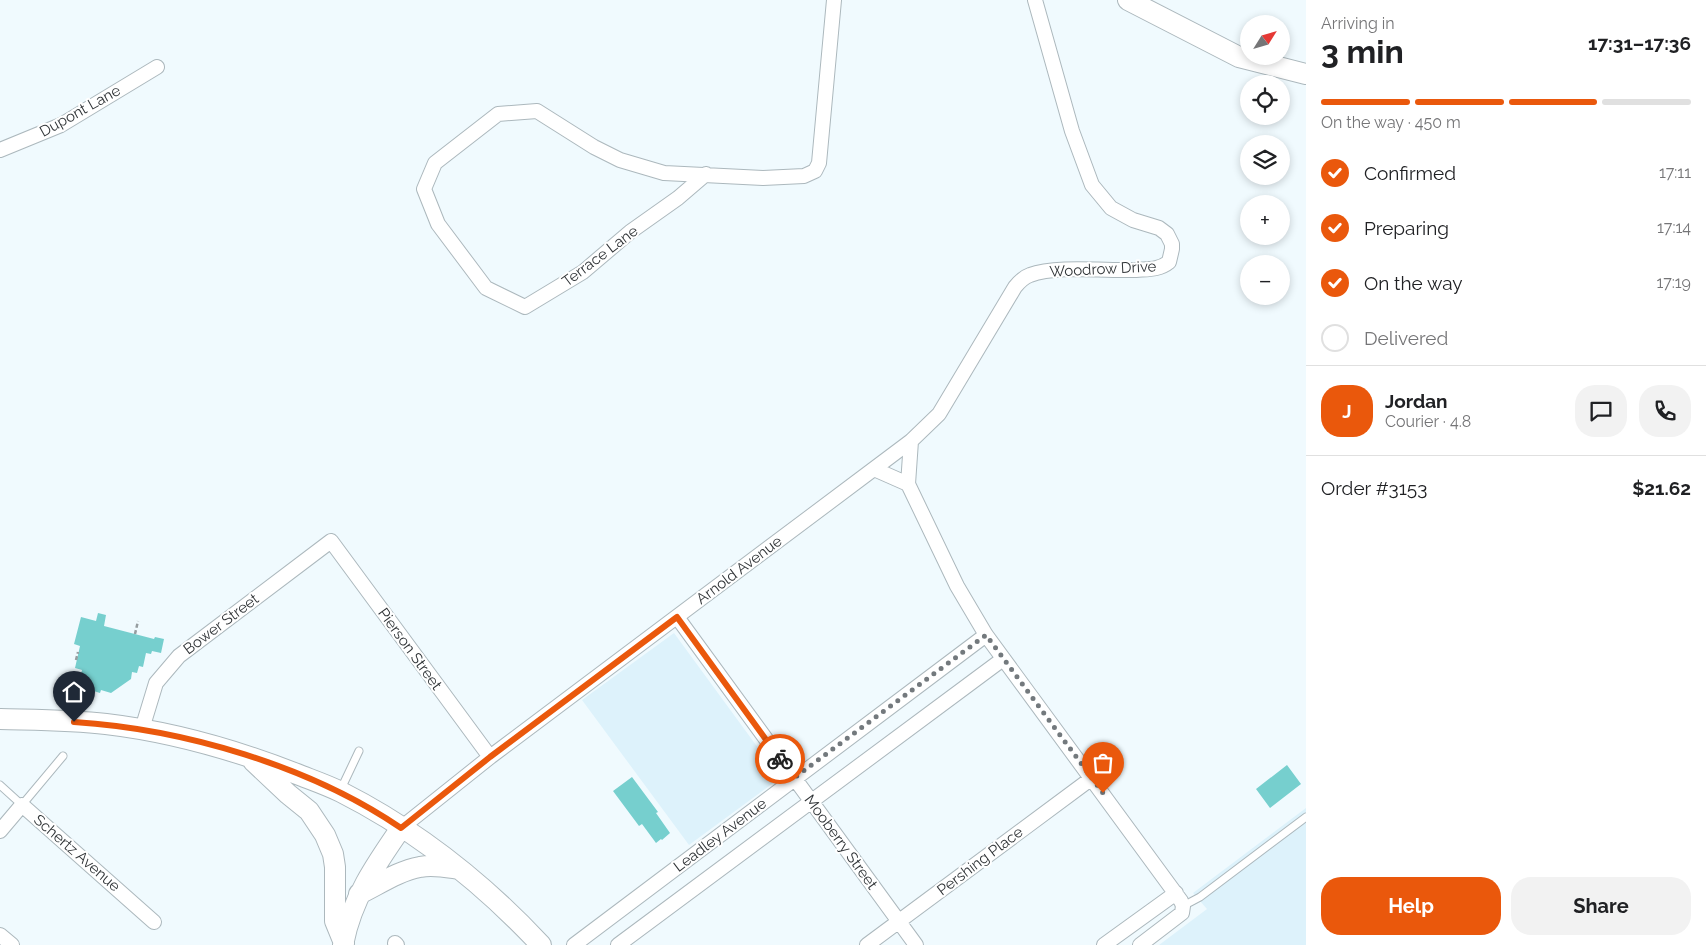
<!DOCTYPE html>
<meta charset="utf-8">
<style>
body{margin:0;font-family:Raleway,sans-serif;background:#f2f2f2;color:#202124;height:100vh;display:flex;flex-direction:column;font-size:19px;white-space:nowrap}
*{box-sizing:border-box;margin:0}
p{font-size:16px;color:#757577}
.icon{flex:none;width:28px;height:28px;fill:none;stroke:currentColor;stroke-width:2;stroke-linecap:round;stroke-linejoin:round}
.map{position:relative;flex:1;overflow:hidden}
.side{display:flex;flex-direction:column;background:#fff;width:400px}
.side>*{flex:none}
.needle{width:32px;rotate:53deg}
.tools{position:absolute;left:1240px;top:15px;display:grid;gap:10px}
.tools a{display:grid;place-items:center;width:50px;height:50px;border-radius:50%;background:#fff;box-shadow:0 2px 8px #0003;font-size:25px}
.pin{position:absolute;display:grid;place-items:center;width:42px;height:42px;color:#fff;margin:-51px -21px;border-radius:50% 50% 50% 0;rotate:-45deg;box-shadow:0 0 5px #0007}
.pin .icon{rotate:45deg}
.courier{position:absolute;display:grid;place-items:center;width:50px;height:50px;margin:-25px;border:4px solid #ea580c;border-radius:50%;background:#fff;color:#222;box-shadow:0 1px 6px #0007}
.summary em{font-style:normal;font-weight:700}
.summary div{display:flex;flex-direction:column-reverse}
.summary{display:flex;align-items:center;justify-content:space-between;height:85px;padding:0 15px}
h1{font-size:32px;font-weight:700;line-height:38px}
.bar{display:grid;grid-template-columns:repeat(4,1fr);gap:8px 5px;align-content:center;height:60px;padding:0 15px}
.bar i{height:6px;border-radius:4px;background:#e0e0e0}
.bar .active{background:#ea580c}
.bar p{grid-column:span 4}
.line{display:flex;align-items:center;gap:12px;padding:0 15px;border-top:1px solid #e0e0e0}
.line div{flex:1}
.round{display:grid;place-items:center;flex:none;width:52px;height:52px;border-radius:20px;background:#f2f2f2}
ol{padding:0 15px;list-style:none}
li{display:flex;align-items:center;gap:15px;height:55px}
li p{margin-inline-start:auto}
li .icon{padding:5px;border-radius:50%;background:#ea580c;color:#fff;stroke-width:4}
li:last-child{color:#757577}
li i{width:28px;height:28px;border:2px solid #e0e0e0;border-radius:50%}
.action{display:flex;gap:10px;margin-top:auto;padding:10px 15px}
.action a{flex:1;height:58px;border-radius:20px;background:#ea580c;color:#fff;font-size:20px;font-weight:700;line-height:58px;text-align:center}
.action a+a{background:#f2f2f2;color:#202124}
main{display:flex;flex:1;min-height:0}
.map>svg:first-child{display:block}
</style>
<main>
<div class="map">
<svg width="1306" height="945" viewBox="0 0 1306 945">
<rect width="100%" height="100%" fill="#f0fafe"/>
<!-- built -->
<path fill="#ddf2fb" d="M 674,633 L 780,778 L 689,845 L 582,700 Z
M 1306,808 L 1306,945 L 1159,945 L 1207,909 L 1193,893 Z"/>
<!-- building -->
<path fill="#76cfce" d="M 98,613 L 106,615 L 104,626 L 154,639 L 155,637 L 164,639 L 161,653 L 152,651 L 151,654 L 146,653 L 143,667 L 139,666 L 137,673 L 132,672 L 131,679 L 111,693 L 101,690 L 100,693 L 78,686 L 82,670 L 75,668 L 80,646 L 74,644 L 81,617 L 96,621 Z
M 1287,765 L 1301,784 L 1270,808 L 1256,789 Z
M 632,777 L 658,812 L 656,813 L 670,833 L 662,840 L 661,839 L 656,843 L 642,824 L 639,826 L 613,791 Z"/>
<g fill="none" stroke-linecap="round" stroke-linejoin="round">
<!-- lane casing -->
<g stroke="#acb8bd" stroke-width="9">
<path id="lane" d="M 0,785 L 22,805 L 63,756
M 341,789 L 359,751
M 1183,906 L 1200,897 L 1306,817"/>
</g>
<!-- street casing -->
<g stroke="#acb8bd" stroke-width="16">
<path id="street" d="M 0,150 L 61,125 L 157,67
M 706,174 L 678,198 L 630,232 L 583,272 L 525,307 L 486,288 L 438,224 L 424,189 L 435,163 L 498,114 L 537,111 L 594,147 L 620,160 L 664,173 L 763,178 L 804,176 L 815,171 L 819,163 L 834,0
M 911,441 L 908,484 L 957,586 L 986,635 L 1181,901 L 1183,906 L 1182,913 L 1140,945
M 874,469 L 908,484
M 677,617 L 916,945
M 142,729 L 156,683 L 179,656 L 331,541 L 490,757
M 401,828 L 490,757 L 911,441 L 939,414 L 1015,287 C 1019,282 1024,277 1030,275 C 1056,265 1107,271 1136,270 C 1148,269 1159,270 1169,262 L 1172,249 L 1172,244 L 1167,234 L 1159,228 L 1133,220 L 1111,208 L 1092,185 L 1072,131 L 1035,0
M 0,831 L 22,805 L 154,922
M 0,935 L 12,945
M 395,943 L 397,945
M 574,945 L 986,635
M 618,945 L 1003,659
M 867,945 L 1092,778
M 1104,945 L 1176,893"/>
</g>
<!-- secondary casing -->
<g stroke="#acb8bd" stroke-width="22">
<path id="secondary" d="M 1128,0 L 1239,57 L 1306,74
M 0,719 C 35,720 71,720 106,724 C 174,732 239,751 302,776 C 315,781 329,786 341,792 C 416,830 484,884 541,945
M 253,761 L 288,794 L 309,811 L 325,835 L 333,854 L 335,867 L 335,921 L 344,943
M 359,894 C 378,885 398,871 420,867 C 432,864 446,867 459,869
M 343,945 C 351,900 376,864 401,828"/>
</g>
<!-- path -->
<path stroke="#969da0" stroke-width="2.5" stroke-dasharray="4 2.5" stroke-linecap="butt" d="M 135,634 L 138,621
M 76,660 L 78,652"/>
<!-- lane -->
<use href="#lane" stroke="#fff" stroke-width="7"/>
<!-- street -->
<use href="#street" stroke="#fff" stroke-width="14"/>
<!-- secondary -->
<use href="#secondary" stroke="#fff" stroke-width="20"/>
</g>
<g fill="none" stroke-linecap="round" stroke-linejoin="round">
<!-- done -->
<path stroke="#73797d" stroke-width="5" stroke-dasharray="0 9" d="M 780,759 L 794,778 L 986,635 L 1103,793"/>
<!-- route -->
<path stroke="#ea580c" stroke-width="6" d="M 74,722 C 184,729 310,766 401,828 L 490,757 L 677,617 L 780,759"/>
</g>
<g text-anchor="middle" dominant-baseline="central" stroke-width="4" stroke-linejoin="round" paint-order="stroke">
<!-- street labels -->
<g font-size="15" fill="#303437" stroke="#fff">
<text transform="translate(80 111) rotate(-29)">Dupont Lane</text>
<text transform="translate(600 256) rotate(-37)">Terrace Lane</text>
<text transform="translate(1103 269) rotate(-3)">Woodrow Drive</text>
<text transform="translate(739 570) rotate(-37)">Arnold Avenue</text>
<text transform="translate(221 624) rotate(-37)">Bower Street</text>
<text transform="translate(410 649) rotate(54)">Pierson Street</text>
<text transform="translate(720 835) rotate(-37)">Leadley Avenue</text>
<text transform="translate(841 842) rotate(54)">Mooberry Street</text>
<text transform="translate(77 853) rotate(41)">Schertz Avenue</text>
<text transform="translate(980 861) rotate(-37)">Pershing Place</text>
</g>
</g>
</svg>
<div class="tools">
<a><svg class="needle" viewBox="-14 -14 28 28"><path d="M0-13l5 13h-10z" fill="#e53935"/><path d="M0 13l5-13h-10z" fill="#757577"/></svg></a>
<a><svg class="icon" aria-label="locate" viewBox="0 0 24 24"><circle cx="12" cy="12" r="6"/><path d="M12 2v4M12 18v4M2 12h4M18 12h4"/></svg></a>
<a><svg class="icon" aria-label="layers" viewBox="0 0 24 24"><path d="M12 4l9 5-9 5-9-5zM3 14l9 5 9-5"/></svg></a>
<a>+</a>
<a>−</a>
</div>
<div class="pin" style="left:1103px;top:793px;background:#ea580c"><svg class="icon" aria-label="bag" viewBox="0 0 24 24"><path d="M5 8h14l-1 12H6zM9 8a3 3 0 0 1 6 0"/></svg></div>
<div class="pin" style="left:74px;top:722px;background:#1f2937"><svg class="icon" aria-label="home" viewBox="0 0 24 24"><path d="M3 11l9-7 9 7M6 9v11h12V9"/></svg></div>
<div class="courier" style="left:780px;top:759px"><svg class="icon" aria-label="bike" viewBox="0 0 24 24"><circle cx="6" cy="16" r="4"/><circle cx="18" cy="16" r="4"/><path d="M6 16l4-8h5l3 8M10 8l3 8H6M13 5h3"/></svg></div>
</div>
<section class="side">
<div class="summary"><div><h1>3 min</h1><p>Arriving in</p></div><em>17:31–17:36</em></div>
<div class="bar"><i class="active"></i><i class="active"></i><i class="active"></i><i></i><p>On the way · 450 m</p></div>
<ol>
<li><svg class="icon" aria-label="check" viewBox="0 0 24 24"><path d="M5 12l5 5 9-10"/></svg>Confirmed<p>17:11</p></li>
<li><svg class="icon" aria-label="check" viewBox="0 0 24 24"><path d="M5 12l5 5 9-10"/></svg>Preparing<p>17:14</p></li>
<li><svg class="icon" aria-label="check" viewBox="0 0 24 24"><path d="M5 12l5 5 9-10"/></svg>On the way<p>17:19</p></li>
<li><i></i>Delivered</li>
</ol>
<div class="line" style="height:90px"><b class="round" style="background:#ea580c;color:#fff">J</b><div><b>Jordan</b><p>Courier · 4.8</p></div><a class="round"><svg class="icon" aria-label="chat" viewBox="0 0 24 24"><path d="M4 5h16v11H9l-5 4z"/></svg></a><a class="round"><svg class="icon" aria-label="phone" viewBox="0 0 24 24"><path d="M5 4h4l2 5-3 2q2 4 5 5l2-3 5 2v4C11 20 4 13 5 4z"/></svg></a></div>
<div class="line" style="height:65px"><div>Order #3153</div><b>$21.62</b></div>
<div class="action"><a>Help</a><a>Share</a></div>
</section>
</main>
